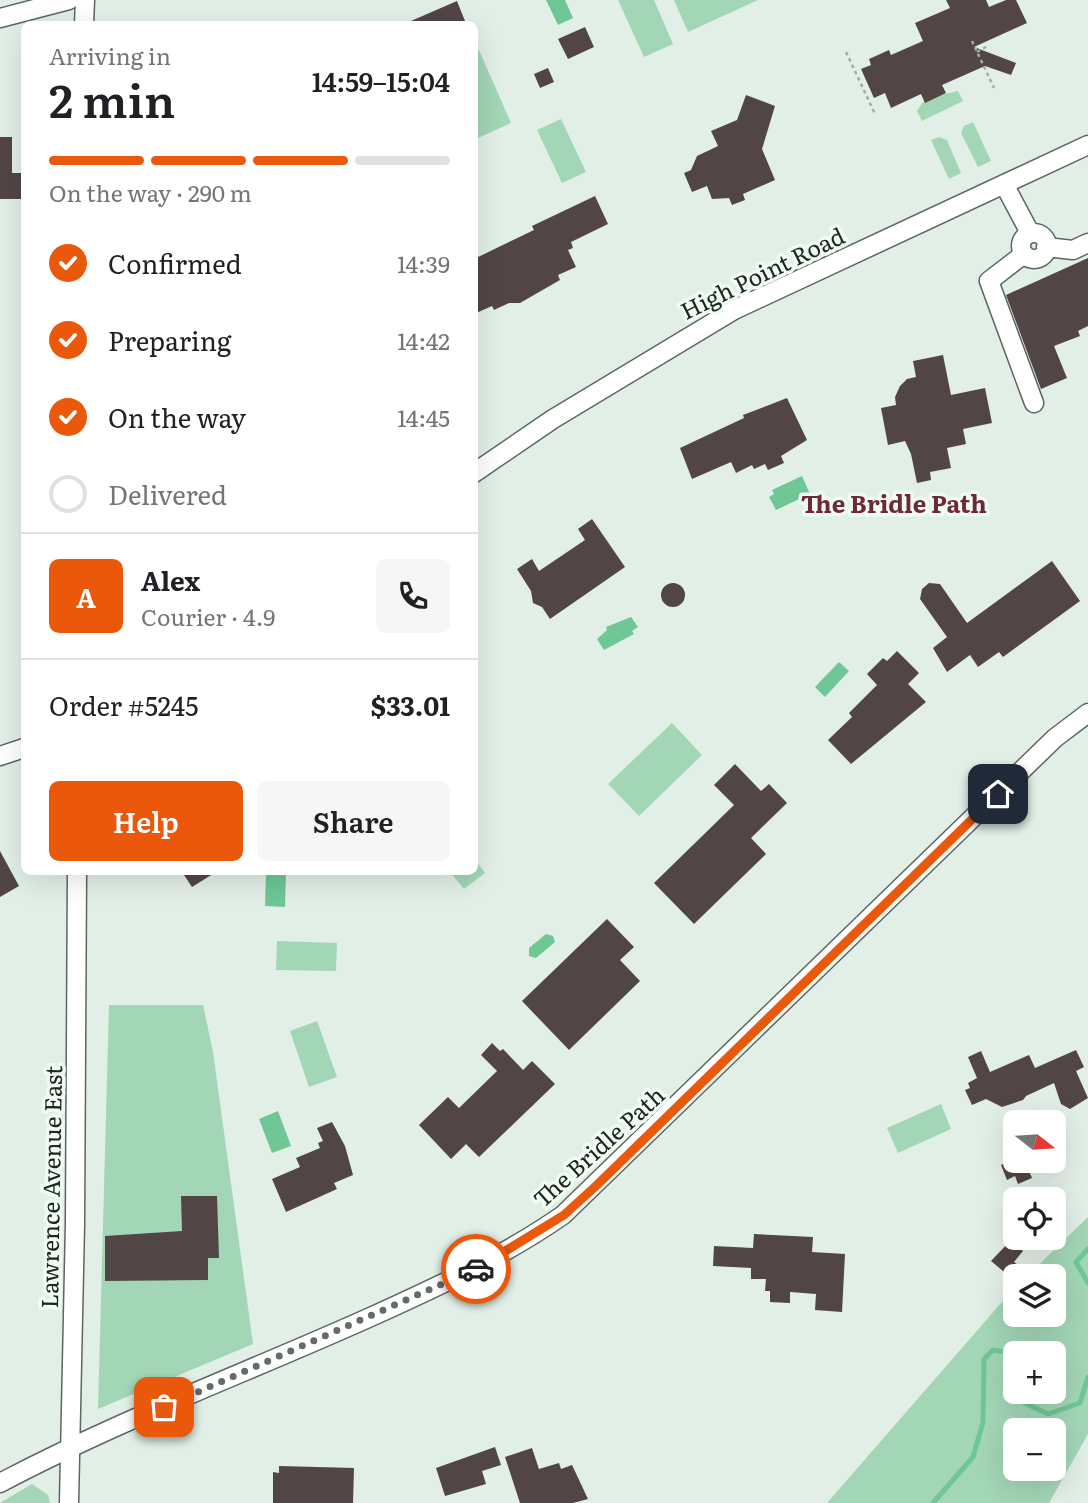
<!DOCTYPE html>
<meta charset="utf-8">
<style>
body{margin:0;font-family:Literata,serif;background:#f6f6f6;color:#202124;height:100vh;display:flex;flex-direction:column;font-size:26px;white-space:nowrap}
*{box-sizing:border-box;margin:0}
p{font-size:23px;color:#757577}
.icon{flex:none;width:38px;height:38px;fill:none;stroke:currentColor;stroke-width:2;stroke-linecap:round;stroke-linejoin:round}
.map{position:relative;flex:1;overflow:hidden}
.side{position:absolute;left:21px;top:21px;width:457px;height:854px;display:flex;flex-direction:column;background:#fff;border-radius:10px;box-shadow:0 7px 28px #0002}
.side>*{flex:none}
.needle{width:46px;rotate:107deg}
.buttons{position:absolute;left:1003px;top:1110px;display:grid;gap:14px}
.buttons a{display:grid;place-items:center;width:63px;height:63px;border-radius:10px;background:#fff;box-shadow:0 7px 28px #0002;font-size:35px}
.pin{position:absolute;display:grid;place-items:center;width:60px;height:60px;color:#fff;margin:-30px;border-radius:14px;box-shadow:0 4px 10px #0006}
.courier{position:absolute;display:grid;place-items:center;width:70px;height:70px;margin:-35px;border:5px solid #ea580c;border-radius:50%;background:#fff;color:#222;box-shadow:0 2px 9px #0007}
.head em{font-style:normal;font-weight:600}
.head div{display:flex;flex-direction:column-reverse}
.head{display:flex;align-items:center;justify-content:space-between;height:119px;padding:0 28px}
h1{font-size:46px;font-weight:600;line-height:52px}
.bar{display:grid;grid-template-columns:repeat(4,1fr);gap:10px 7px;align-content:center;height:84px;padding:0 28px}
.bar i{height:9px;border-radius:5px;background:#e0e0e0}
.bar .on{background:#ea580c}
.bar p{grid-column:span 4}
.line{display:flex;align-items:center;gap:18px;padding:0 28px;border-top:2px solid #e0e0e0}
.line div{flex:1}
.round{display:grid;place-items:center;flex:none;width:74px;height:74px;border-radius:10px;background:#f6f6f6}
ol{padding:0 28px;list-style:none}
li{display:flex;align-items:center;gap:21px;height:77px}
li p{margin-inline-start:auto}
li .icon{padding:7px;border-radius:50%;background:#ea580c;color:#fff;stroke-width:4}
li:last-child{color:#757577}
li i{width:38px;height:38px;border:4px solid #e0e0e0;border-radius:50%}
.button{display:flex;gap:14px;margin-top:auto;padding:14px 28px}
.button a{flex:1;height:80px;border-radius:10px;background:#ea580c;color:#fff;font-size:28px;font-weight:600;line-height:80px;text-align:center}
.button a+a{background:#f6f6f6;color:#202124}
.map>svg:first-child{display:block}
</style>
<div class="map">
<svg width="1088" height="1503" viewBox="0 0 1088 1503">
<rect width="100%" height="100%" fill="#e2efe7"/>
<!-- green -->
<path fill="#a2d6b6" fill-rule="evenodd" d="M 618,0 L 654,0 L 673,44 L 644,57 Z
M 674,0 L 758,0 L 688,32 Z
M 479,50 L 511,123 L 478,138 L 474,130 L 474,52 Z
M 958,91 L 963,101 L 922,121 L 917,111 L 923,102 L 935,96 Z
M 561,119 L 586,172 L 562,183 L 537,130 Z
M 973,122 L 991,161 L 978,167 L 961,133 L 964,126 Z
M 939,137 L 947,140 L 961,173 L 949,179 L 931,140 Z
M 672,723 L 702,755 L 639,816 L 608,784 Z
M 474,858 L 485,873 L 464,889 L 450,872 L 474,872 Z
M 277,941 L 337,943 L 336,971 L 276,970 Z
M 109,1005 L 203,1005 L 213,1052 L 253,1344 L 98,1409 Z
M 317,1021 L 337,1077 L 309,1087 L 290,1031 Z
M 941,1104 L 951,1129 L 898,1153 L 887,1128 Z
M 1088,1217 L 1088,1434 L 1049,1503 L 827,1503 L 1015,1287 L 1015,1314 L 1054,1314 L 1054,1276 L 1027,1276 ZM 1015,1353 L 1054,1353 L 1054,1391 L 1015,1391 ZM 1015,1430 L 1054,1430 L 1054,1468 L 1015,1468 Z
M 32,1484 L 48,1495 L 50,1503 L 0,1503 Z"/>
<!-- water -->
<path fill="#6ec795" d="M 546,0 L 565,0 L 573,18 L 558,25 Z
M 802,476 L 810,494 L 776,510 L 769,497 L 774,494 L 772,490 Z
M 631,617 L 638,627 L 632,631 L 634,634 L 604,650 L 597,639 L 607,630 L 606,627 Z
M 839,662 L 849,671 L 825,697 L 815,687 Z
M 266,872 L 286,872 L 285,907 L 265,906 Z
M 546,934 L 553,936 L 555,942 L 536,958 L 529,956 L 529,948 Z
M 278,1111 L 291,1146 L 272,1153 L 259,1119 Z"/>
<g fill="none" stroke-linecap="round" stroke-linejoin="round">
<!-- stream -->
<path stroke="#6ec795" stroke-width="5" d="M 1088,1249 L 1076,1262 L 1088,1283
M 1019,1391 L 1023,1402 L 1048,1414 L 1080,1403 L 1088,1377
M 933,1503 L 973,1457 L 983,1422 L 984,1359 L 993,1350 L 1005,1352 L 1015,1380"/>
</g>
<!-- building -->
<path fill="#524546" d="M 946,0 L 986,0 L 989,7 L 1006,0 L 1016,0 L 1027,23 L 974,47 L 1016,63 L 1011,75 L 985,66 L 942,85 L 946,93 L 925,103 L 921,94 L 891,108 L 885,93 L 874,98 L 861,69 L 871,65 L 869,59 L 889,50 L 891,55 L 923,41 L 915,23 L 950,8 Z
M 457,1 L 465,21 L 458,24 L 404,24 Z
M 585,27 L 594,47 L 568,59 L 558,39 Z
M 548,68 L 554,82 L 540,88 L 534,74 Z
M 746,95 L 775,106 L 762,149 L 775,180 L 743,194 L 745,200 L 732,205 L 729,198 L 712,199 L 707,186 L 692,192 L 684,173 L 691,170 L 697,156 L 718,146 L 711,131 L 737,120 Z
M 0,137 L 12,137 L 12,173 L 24,173 L 24,199 L 0,199 Z
M 595,196 L 608,224 L 571,242 L 573,248 L 568,250 L 576,267 L 558,275 L 560,280 L 520,303 L 509,303 L 494,310 L 492,306 L 474,314 L 474,259 L 534,230 L 532,226 Z
M 1088,258 L 1088,326 L 1078,331 L 1080,336 L 1054,346 L 1067,378 L 1041,389 L 1006,295 Z
M 943,355 L 951,395 L 985,388 L 992,423 L 963,429 L 966,444 L 947,448 L 951,468 L 930,472 L 931,480 L 917,483 L 911,454 L 905,441 L 888,445 L 881,408 L 896,405 L 895,397 L 900,386 L 907,379 L 916,377 L 913,361 Z
M 787,398 L 807,440 L 781,456 L 784,463 L 768,470 L 765,464 L 754,469 L 752,465 L 736,473 L 731,462 L 692,479 L 680,448 L 744,418 L 743,415 Z
M 592,519 L 625,567 L 550,619 L 542,607 L 533,603 L 531,591 L 517,569 L 532,559 L 539,571 L 585,540 L 578,529 Z
M 1052,561 L 1080,601 L 1003,657 L 999,652 L 978,667 L 970,655 L 947,672 L 933,648 L 947,637 L 920,599 L 922,589 L 929,583 L 940,584 L 967,623 Z
M661 595a12 12 0 1 1 24 0a12 12 0 1 1-24 0Z
M 897,651 L 919,673 L 908,684 L 926,702 L 851,764 L 828,740 L 852,717 L 849,713 L 877,685 L 867,674 L 883,658 L 887,661 Z
M 735,764 L 761,791 L 769,784 L 787,803 L 751,838 L 766,854 L 694,924 L 654,883 L 734,805 L 714,785 Z
M 0,851 L 19,886 L 0,897 Z
M 182,872 L 216,872 L 192,887 Z
M 607,919 L 634,947 L 620,960 L 640,981 L 569,1050 L 522,1001 Z
M 492,1043 L 500,1051 L 503,1049 L 523,1070 L 532,1061 L 555,1084 L 479,1157 L 466,1144 L 451,1159 L 419,1125 L 448,1097 L 459,1108 L 497,1071 L 481,1055 Z
M 1076,1050 L 1084,1067 L 1076,1071 L 1088,1098 L 1070,1109 L 1061,1104 L 1054,1083 L 1026,1096 L 1023,1100 L 1002,1107 L 986,1099 L 972,1105 L 965,1090 L 970,1088 L 968,1083 L 977,1078 L 968,1057 L 981,1051 L 990,1072 L 1029,1055 L 1035,1068 Z
M 332,1122 L 345,1146 L 353,1175 L 334,1183 L 337,1189 L 286,1212 L 272,1179 L 300,1167 L 296,1158 L 320,1148 L 318,1143 L 323,1141 L 317,1128 Z
M 1012,1160 L 1052,1160 L 1029,1171 L 1032,1178 L 1018,1184 L 1015,1176 L 1007,1180 L 1001,1165 Z
M 181,1196 L 217,1196 L 219,1258 L 208,1258 L 208,1280 L 105,1281 L 105,1236 L 182,1231 Z
M 754,1234 L 813,1237 L 812,1252 L 845,1254 L 842,1312 L 815,1310 L 816,1294 L 790,1292 L 790,1303 L 770,1302 L 770,1291 L 765,1291 L 766,1279 L 751,1279 L 751,1268 L 713,1266 L 714,1246 L 753,1248 Z
M 1011,1240 L 1023,1251 L 1014,1262 L 1018,1265 L 1009,1276 L 991,1261 Z
M 495,1447 L 501,1465 L 482,1471 L 486,1484 L 445,1496 L 436,1468 Z
M 532,1448 L 539,1469 L 559,1463 L 561,1469 L 572,1465 L 588,1499 L 573,1503 L 520,1503 L 505,1457 Z
M 279,1466 L 354,1468 L 353,1503 L 273,1503 L 273,1472 L 279,1473 Z"/>
<g fill="none" stroke-linecap="round" stroke-linejoin="round">
<!-- minor casing -->
<g stroke="#5c6760" stroke-width="21">
<path id="minor" d="M 0,18 L 69,0
M 84,24 L 85,0
M 1004,184 L 1030,233
M1021 246a13 13 0 1 1 26 0a13 13 0 1 1-26 0Z
M 1046,247 L 1073,250 L 1088,243
M 1024,254 L 989,281 L 1034,403
M 474,473 L 553,419 L 734,310 L 1088,145
M 0,756 L 24,748
M 0,1483 C 121,1419 251,1371 375,1315 C 441,1285 504,1256 563,1215 L 1055,738 L 1088,713
M 69,1503 L 75,1223 L 77,872"/>
</g>
<!-- path -->
<path stroke="#a2aca6" stroke-width="2.5" stroke-dasharray="3.5 3.5" stroke-linecap="butt" d="M 972,41 L 994,88
M 846,52 L 875,114
M 977,52 L 989,45"/>
<!-- minor -->
<use href="#minor" stroke="#fff" stroke-width="18"/>
</g>
<g fill="none" stroke-linecap="round" stroke-linejoin="round">
<!-- done -->
<path stroke="#646c67" stroke-width="7" stroke-dasharray="0 12.6" d="M 164,1407 L 476,1269"/>
<!-- route -->
<path stroke="#ea580c" stroke-width="9" d="M 476,1269 L 564,1215 L 597,1185 L 998,794"/>
</g>
<g text-anchor="middle" dominant-baseline="central" stroke-width="7" stroke-linejoin="round" paint-order="stroke">
<!-- street labels -->
<g font-size="23" fill="#202522" stroke="#effcf4">
<text transform="translate(762 272) rotate(-26)">High Point Road</text>
<text transform="translate(598 1146) rotate(-42)">The Bridle Path</text>
<text transform="translate(50 1187) rotate(-89)">Lawrence Avenue East</text>
</g>
<!-- neighbourhood labels -->
<g font-size="24" font-weight="bold" fill="#6e2836" stroke="#effcf4">
<text x="894" y="502">The Bridle Path</text>
</g>
</g>
</svg>
<div class="buttons">
<a><svg class="needle" viewBox="-14 -14 28 28"><path d="M0-13l5 13h-10z" fill="#e53935"/><path d="M0 13l5-13h-10z" fill="#757577"/></svg></a>
<a><svg class="icon" aria-label="locate" viewBox="0 0 24 24"><circle cx="12" cy="12" r="6"/><path d="M12 2v4M12 18v4M2 12h4M18 12h4"/></svg></a>
<a><svg class="icon" aria-label="layers" viewBox="0 0 24 24"><path d="M12 4l9 5-9 5-9-5zM3 14l9 5 9-5"/></svg></a>
<a>+</a>
<a>−</a>
</div>
<div class="pin" style="left:164px;top:1407px;background:#ea580c"><svg class="icon" aria-label="bag" viewBox="0 0 24 24"><path d="M5 8h14l-1 12H6zM9 8a3 3 0 0 1 6 0"/></svg></div>
<div class="pin" style="left:998px;top:794px;background:#1f2937"><svg class="icon" aria-label="home" viewBox="0 0 24 24"><path d="M3 11l9-7 9 7M6 9v11h12V9"/></svg></div>
<div class="courier" style="left:476px;top:1269px"><svg class="icon" aria-label="car" viewBox="0 0 24 24"><path d="M5 17H2v-5l4-1 3-4h7l3 4 3 1v5h-3M9 17h6M6 11h13"/><circle cx="7" cy="17" r="2"/><circle cx="17" cy="17" r="2"/></svg></div>
<section class="side">
<div class="head"><div><h1>2 min</h1><p>Arriving in</p></div><em>14:59–15:04</em></div>
<div class="bar"><i class="on"></i><i class="on"></i><i class="on"></i><i></i><p>On the way · 290 m</p></div>
<ol>
<li><svg class="icon" aria-label="check" viewBox="0 0 24 24"><path d="M5 12l5 5 9-10"/></svg>Confirmed<p>14:39</p></li>
<li><svg class="icon" aria-label="check" viewBox="0 0 24 24"><path d="M5 12l5 5 9-10"/></svg>Preparing<p>14:42</p></li>
<li><svg class="icon" aria-label="check" viewBox="0 0 24 24"><path d="M5 12l5 5 9-10"/></svg>On the way<p>14:45</p></li>
<li><i></i>Delivered</li>
</ol>
<div class="line" style="height:126px"><b class="round" style="background:#ea580c;color:#fff">A</b><div><b>Alex</b><p>Courier · 4.9</p></div><a class="round"><svg class="icon" aria-label="phone" viewBox="0 0 24 24"><path d="M5 4h4l2 5-3 2q2 4 5 5l2-3 5 2v4C11 20 4 13 5 4z"/></svg></a></div>
<div class="line" style="height:91px"><div>Order #5245</div><b>$33.01</b></div>
<div class="button"><a>Help</a><a>Share</a></div>
</section>
</div>
